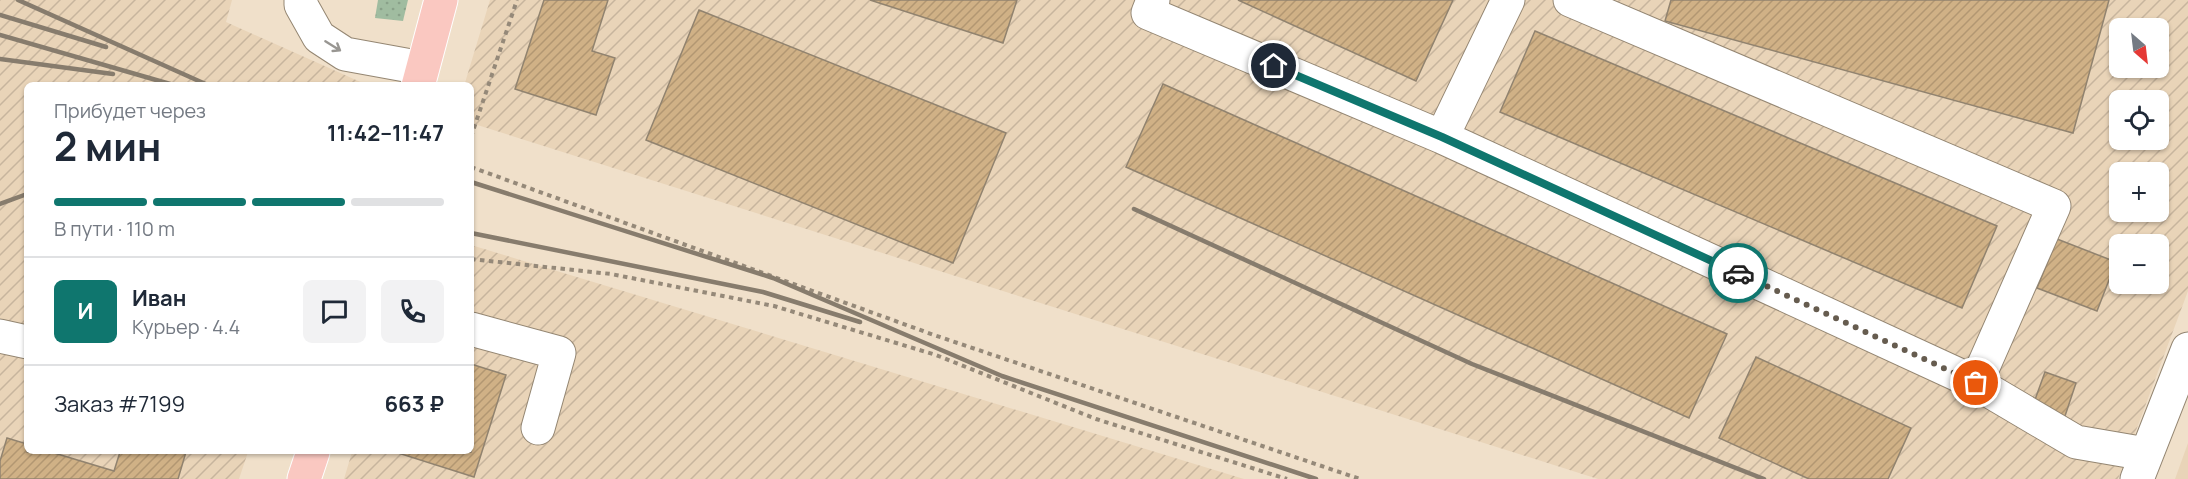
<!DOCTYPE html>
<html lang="ru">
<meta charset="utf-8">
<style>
body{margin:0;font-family:Manrope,sans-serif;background:#f2f2f3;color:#1f2937;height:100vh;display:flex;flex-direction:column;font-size:22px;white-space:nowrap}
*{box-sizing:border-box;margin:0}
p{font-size:20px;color:#747a83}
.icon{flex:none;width:33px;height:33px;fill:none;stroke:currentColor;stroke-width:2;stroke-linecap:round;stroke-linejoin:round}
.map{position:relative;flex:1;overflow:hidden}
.panel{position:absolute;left:24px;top:82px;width:450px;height:372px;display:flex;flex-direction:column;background:#fff;border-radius:9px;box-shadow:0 2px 4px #0004}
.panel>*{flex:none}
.needle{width:39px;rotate:152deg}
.fabs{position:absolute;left:2109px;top:18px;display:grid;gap:12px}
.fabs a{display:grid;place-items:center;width:60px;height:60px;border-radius:9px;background:#fff;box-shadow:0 2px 4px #0004;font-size:30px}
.pin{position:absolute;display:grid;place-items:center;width:51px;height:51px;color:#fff;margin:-26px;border:3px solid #fff;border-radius:50%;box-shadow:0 2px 6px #0007}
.courier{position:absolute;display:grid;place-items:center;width:60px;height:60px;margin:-30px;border:4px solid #0f766e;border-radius:50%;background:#fff;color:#222;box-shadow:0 2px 8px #0007}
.head em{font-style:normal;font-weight:700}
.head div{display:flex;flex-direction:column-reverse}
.head{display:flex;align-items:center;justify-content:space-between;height:102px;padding:0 30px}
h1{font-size:39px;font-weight:700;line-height:45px}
.bar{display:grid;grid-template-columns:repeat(4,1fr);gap:9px 6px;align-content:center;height:72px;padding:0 30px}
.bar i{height:8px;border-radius:4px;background:#e0e1e3}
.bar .active{background:#0f766e}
.bar p{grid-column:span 4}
.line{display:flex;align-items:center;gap:15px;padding:0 30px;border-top:2px solid #e0e1e3}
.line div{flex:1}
.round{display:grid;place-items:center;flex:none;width:63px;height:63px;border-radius:9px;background:#f2f2f3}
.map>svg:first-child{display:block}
</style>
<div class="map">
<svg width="2188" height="479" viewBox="0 0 2188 479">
<defs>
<pattern id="industrial-furrows" width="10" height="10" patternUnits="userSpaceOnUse" patternTransform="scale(1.5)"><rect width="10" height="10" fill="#e9d4b8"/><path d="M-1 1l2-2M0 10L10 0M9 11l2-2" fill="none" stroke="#c7b59d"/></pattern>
<pattern id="grass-dots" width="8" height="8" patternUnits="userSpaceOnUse" patternTransform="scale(1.5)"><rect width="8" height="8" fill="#a0bca0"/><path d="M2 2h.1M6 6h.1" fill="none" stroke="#89a189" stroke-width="1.8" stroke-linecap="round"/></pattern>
<pattern id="building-hatch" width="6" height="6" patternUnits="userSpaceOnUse" patternTransform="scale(1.5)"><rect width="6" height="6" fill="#d0b186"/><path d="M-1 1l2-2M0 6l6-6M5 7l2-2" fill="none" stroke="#b29772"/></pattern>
</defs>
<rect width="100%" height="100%" fill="#f0e0ca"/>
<!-- built -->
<path fill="#e9d4b8" d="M 2188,443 L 2188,479 L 2175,479 Z"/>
<!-- industrial -->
<path fill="url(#industrial-furrows)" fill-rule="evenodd" d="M 0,0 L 232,0 L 226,22 L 365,84 L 365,86 L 27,86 L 27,452 L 248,452 L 239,479 L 0,479 Z
M 490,0 L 2188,0 L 2188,291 L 2118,479 L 1598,479 L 471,123 L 471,86 L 464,86 ZM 2120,28 L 2158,28 L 2158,68 L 2120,68 ZM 2120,100 L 2158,100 L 2158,140 L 2120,140 ZM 2120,172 L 2158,172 L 2158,212 L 2120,212 ZM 2120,244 L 2158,244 L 2158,284 L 2120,284 Z
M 471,245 L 1139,447 L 1244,479 L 344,479 L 352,452 L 471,452 Z"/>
<!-- grass -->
<path fill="url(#grass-dots)" d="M 378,0 L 408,0 L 403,21 L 375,18 Z"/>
<!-- building -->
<path fill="url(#building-hatch)" stroke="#91836f" stroke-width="1.5" d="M 544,0 L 608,0 L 592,51 L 615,58 L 596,115 L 515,89 Z
M 870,0 L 1017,0 L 1003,43 Z
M 1238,0 L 1453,0 L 1416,81 Z
M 1671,0 L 2109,0 L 2073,133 L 1665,21 Z
M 699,10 L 1006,133 L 953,263 L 646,140 Z
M 1535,31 L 1997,226 L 1962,308 L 1500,112 Z
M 1163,84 L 1727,334 L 1689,418 L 1126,167 Z
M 2057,239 L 2116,262 L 2097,311 L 2037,288 Z
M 1756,357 L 1911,428 L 1888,479 L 1809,479 L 1719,438 Z
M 471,364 L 506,375 L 474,477 L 398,453 L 399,452 L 471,452 Z
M 2045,372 L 2076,383 L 2064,419 L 2032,408 Z
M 7,438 L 27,444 L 27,452 L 51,452 L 114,471 L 120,452 L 186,452 L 178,479 L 0,479 L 0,461 Z"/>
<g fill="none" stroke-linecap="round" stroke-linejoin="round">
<!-- minor casing -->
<g stroke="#948672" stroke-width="35">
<path id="minor" d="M 301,0 L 301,5 L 319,37 L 345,54 L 422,68
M 1153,0 L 1148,13 L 1442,137 L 1976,383 L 2076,442 L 2146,454
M 1570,0 L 2054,206 L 1976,383
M 1442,137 L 1508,0
M 471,329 L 559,353 L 538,428
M 0,336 L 27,342
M 2137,479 L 2188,349"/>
</g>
<!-- major casing -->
<g stroke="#fff" stroke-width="35">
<path id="major" d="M 418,86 L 441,0
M 304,479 L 313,452"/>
</g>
<!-- path -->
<path stroke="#958979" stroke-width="4" stroke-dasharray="4.5 4.5" stroke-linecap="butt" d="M 471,137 L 517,0
M 471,167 L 934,335 L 1360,479
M 471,259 L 611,274 L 774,306 L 936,355 L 1096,419 L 1287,479"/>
<!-- minor -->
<use href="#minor" stroke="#fff" stroke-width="33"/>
<!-- major -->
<use href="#major" stroke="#fac8c1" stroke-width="33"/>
<!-- rail -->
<path stroke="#877c6d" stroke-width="4.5" d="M 18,0 L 210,86
M 0,15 L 106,47
M 0,35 L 177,86
M 0,59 L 113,74
M 471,182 L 773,278 L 1002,376 L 1316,479
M 0,204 L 27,194
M 1134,209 L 1472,364 L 1764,479
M 471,233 L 763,292 L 860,322"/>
</g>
<!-- one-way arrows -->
<defs><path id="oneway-shaft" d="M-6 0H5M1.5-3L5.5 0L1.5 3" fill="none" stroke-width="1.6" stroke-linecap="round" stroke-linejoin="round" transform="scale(1.5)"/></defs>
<use stroke="#989692" href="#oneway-shaft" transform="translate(333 46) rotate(32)"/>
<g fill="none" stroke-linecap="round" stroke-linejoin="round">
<!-- done -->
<path stroke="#665c4f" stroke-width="6" stroke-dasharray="0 10.8" d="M 1738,273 L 1976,383"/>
<!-- route -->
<path stroke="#0f766e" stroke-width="8" d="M 1274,66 L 1442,137 L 1738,273"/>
</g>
</svg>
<div class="fabs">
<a><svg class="needle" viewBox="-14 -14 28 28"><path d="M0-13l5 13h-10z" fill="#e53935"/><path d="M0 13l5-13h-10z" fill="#747a83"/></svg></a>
<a><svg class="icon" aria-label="locate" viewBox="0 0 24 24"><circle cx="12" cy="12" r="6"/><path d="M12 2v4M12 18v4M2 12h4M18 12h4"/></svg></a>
<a>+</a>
<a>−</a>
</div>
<div class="pin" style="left:1976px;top:383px;background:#ea580c"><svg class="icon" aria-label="bag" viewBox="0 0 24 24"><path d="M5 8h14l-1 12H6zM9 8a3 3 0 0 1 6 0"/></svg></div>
<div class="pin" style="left:1274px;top:66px;background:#1f2937"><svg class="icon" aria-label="home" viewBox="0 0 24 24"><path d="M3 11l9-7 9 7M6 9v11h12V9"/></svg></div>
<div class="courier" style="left:1738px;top:273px"><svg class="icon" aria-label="car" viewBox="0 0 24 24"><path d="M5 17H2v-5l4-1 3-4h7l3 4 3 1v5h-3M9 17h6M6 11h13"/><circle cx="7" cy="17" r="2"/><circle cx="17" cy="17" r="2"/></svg></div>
<section class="panel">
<div class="head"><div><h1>2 мин</h1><p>Прибудет через</p></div><em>11:42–11:47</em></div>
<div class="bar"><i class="active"></i><i class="active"></i><i class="active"></i><i></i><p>В пути · 110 m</p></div>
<div class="line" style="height:108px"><b class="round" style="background:#0f766e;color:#fff">И</b><div><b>Иван</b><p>Курьер · 4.4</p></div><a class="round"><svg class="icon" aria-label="chat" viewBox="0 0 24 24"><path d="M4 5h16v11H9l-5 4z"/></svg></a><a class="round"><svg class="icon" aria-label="phone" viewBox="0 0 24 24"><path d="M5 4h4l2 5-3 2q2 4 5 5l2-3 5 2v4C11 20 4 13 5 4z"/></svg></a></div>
<div class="line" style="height:78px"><div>Заказ #7199</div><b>663 ₽</b></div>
</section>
</div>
